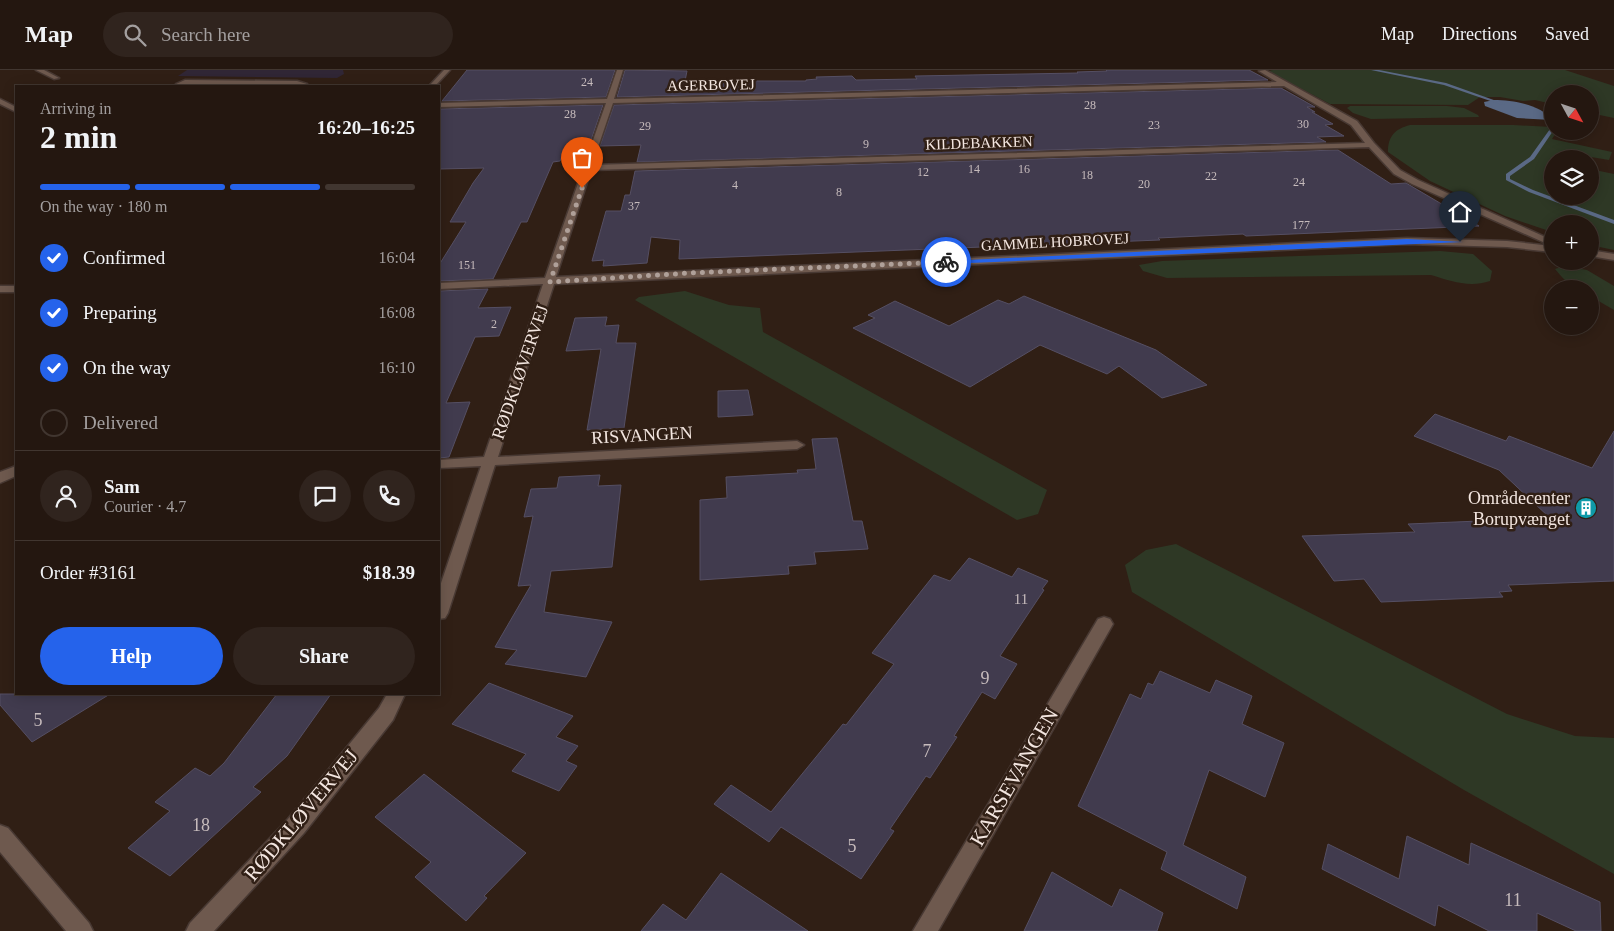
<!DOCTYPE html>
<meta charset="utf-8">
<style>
body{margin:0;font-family:"Times New Roman",serif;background:#30241e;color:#f1f3f6;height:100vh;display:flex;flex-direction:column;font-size:19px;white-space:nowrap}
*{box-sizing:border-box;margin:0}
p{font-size:16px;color:#a39f9f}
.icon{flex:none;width:28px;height:28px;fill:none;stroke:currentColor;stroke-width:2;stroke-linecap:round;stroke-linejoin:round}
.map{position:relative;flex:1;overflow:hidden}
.panel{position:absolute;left:15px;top:15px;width:425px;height:610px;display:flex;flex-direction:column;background:#241710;border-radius:0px;box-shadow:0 2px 12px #0003,0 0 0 1px #413630}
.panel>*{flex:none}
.needle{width:32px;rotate:130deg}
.tools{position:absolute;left:1544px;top:15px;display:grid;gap:10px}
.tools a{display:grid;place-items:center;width:55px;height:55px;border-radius:50%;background:#241710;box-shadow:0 2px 12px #0003,0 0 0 1px #413630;font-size:25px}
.pin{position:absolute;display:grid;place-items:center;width:42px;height:42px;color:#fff;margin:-51px -21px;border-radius:50% 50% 50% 0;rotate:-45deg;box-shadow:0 0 5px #0007}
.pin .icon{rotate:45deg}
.courier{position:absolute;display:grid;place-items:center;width:50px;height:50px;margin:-25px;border:4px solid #2563eb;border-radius:50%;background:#fff;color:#222;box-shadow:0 1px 6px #0007}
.headline em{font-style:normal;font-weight:700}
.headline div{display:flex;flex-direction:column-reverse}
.headline{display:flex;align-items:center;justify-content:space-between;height:85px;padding:0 25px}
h1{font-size:32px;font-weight:700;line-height:38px}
.bar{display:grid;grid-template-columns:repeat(4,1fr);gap:8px 5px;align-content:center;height:60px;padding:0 25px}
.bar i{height:6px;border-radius:4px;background:#413630}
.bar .selected{background:#2563eb}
.bar p{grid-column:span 4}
.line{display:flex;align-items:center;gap:12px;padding:0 25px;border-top:1px solid #413630}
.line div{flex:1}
.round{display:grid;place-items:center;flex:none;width:52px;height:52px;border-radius:26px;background:#30241e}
ol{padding:0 25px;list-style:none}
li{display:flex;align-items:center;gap:15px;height:55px}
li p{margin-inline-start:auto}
li .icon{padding:5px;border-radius:50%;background:#2563eb;color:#fff;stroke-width:4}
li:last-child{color:#a39f9f}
li i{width:28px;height:28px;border:2px solid #413630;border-radius:50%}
.action{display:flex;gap:10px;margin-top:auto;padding:10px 25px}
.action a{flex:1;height:58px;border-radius:30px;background:#2563eb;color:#fff;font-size:20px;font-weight:700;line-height:58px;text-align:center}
.action a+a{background:#30241e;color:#f1f3f6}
header{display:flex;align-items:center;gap:30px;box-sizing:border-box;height:70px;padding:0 25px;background:#241710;border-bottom:1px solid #413630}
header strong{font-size:24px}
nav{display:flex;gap:28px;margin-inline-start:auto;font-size:18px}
.search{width:350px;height:45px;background:#30241e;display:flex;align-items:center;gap:12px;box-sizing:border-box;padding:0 18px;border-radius:28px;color:#a39f9f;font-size:19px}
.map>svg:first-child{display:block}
</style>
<header>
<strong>Map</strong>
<div class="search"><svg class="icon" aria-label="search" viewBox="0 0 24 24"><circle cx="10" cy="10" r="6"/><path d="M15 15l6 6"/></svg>Search here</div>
<nav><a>Map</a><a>Directions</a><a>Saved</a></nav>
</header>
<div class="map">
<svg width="1614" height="861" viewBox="0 0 1614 861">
<rect width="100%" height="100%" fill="#301f15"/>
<!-- education -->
<path fill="#302635" d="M 187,0 L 343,0 L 344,4 L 337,8 L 178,6 Z"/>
<!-- green -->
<path fill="#2e3825" d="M 1273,0 L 1565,0 L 1614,16 L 1614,48 L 1590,43 L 1590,24 L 1552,24 L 1552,34 L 1535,30 L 1523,31 L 1500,27 L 1480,27 L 1468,35 L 1330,34 L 1268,1 Z
M 1350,36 L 1447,36 L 1464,38 L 1478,45 L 1479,47 L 1371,49 L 1353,43 L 1347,38 Z
M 1410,55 L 1513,55 L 1552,57 L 1552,61 L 1557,61 L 1552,69 L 1612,82 L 1609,90 L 1573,84 L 1569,89 L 1552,89 L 1552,126 L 1590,126 L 1590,99 L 1614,104 L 1614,180 L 1590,175 L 1590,154 L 1552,154 L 1552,162 L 1505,146 L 1430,111 L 1388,82 C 1388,66 1395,59 1410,55 Z
M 1440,181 L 1473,184 L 1492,201 L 1490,211 C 1469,218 1451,211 1431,205 L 1167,208 L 1143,201 L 1139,195 L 1162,191 Z
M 1564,196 L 1587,200 L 1614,216 L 1614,240 L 1590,226 L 1590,219 C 1571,219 1567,213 1555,199 Z
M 685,221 L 729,235 L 760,238 L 763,262 L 1047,420 L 1038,444 L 1017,450 L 635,230 L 639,227 Z
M 1176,474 L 1507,644 L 1575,666 L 1614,668 L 1614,804 L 1464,720 L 1132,522 L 1125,495 L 1146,480 Z"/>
<!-- water -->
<path fill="#5a6985" d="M 1494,30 C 1513,30 1542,35 1552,50 L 1517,48 L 1485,36 L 1484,32 Z"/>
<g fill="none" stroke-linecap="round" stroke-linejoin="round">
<!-- stream -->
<path fill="#5a6985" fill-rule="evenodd" d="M 1371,0 L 1379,0 L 1446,13 L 1505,34 L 1502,35 L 1444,15 Z
M 1550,59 L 1552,59 L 1553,61 L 1534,89 L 1510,106 L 1510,109 L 1533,120 L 1614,150 L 1614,154 L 1529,122 L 1506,110 L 1506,104 L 1530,87 Z"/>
</g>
<!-- building -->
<path fill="#413b4e" stroke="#554f63" d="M 467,0 L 615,0 L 606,27 L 442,31 Z
M 625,0 L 687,1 L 685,11 L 806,11 L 806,10 L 817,9 L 816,7 L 852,6 L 856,10 L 917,9 L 915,6 L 1078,3 L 1077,2 L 1107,1 L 1106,0 L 1249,0 L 1268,10 L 617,27 Z
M 1281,18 L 1315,37 L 1307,37 L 1315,42 L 1312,42 L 1333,54 L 1325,55 L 1344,66 L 1317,67 L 1326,72 L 637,92 L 641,75 L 600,76 L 614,35 Z
M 603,35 L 589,76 L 577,76 L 576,80 L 565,80 L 560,91 L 553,92 L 527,152 L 521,152 L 493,209 L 439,211 L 439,195 L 466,152 L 450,152 L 473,113 L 484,98 L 439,99 L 439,39 Z
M 1338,80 L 1391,114 L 1406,113 L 1479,156 L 1246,166 L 1243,164 L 1158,168 L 1160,170 L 679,189 L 680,170 L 651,167 L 647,193 L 603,196 L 604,190 L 592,191 L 606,141 L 621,141 L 625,125 L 630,125 L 635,101 Z
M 488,219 L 478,238 L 511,237 L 499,266 L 475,267 L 446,333 L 470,332 L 449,387 L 439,388 L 439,221 Z
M 1024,226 L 1156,280 L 1207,315 L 1162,328 L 1119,296 L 1107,304 L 1040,275 L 970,317 L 853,258 L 875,248 L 868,245 L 895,231 L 949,256 L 998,230 L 1009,234 Z
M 607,247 L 605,256 L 619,255 L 616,273 L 636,273 L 624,358 L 587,360 L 601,279 L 566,281 L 575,248 Z
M 748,320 L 753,345 L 718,347 L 718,321 Z
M 1435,344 L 1506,371 L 1509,366 L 1592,398 L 1614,361 L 1614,511 L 1508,515 L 1512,521 L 1499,522 L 1503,527 L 1381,532 L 1364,509 L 1334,511 L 1302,466 L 1415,462 L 1408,454 L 1550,448 L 1499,400 L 1414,366 Z
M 837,368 L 853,451 L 862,451 L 868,479 L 814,482 L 816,494 L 788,496 L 789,504 L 700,510 L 700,430 L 727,428 L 726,407 L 798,403 L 797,400 L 816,399 L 812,369 Z
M 600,405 L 598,416 L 621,415 L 612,497 L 551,501 L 544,542 L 612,552 L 586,607 L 505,594 L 517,580 L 495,577 L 531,515 L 518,516 L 533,446 L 524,447 L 531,419 L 557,418 L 559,407 Z
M 969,488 L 1012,507 L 1018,498 L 1048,511 L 1042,519 L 1044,520 L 1000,586 L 1017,594 L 995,629 L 982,622 L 954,666 L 957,667 L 930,708 L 926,706 L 890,759 L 894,761 L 861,809 L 781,757 L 769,772 L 714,734 L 731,715 L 771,742 L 843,654 L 846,655 L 894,594 L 872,583 L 934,505 L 950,511 Z
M 1160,601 L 1210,623 L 1216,610 L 1252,626 L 1242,654 L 1284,673 L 1265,727 L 1209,700 L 1183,775 L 1246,807 L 1237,839 L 1161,799 L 1167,782 L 1078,736 L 1130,624 L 1141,629 L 1148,613 L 1153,615 Z
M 489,613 L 573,646 L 556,667 L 578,676 L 566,691 L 577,696 L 559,721 L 512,701 L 526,684 L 452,654 Z
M 0,624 L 110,624 L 32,672 L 0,635 Z
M 277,624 L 331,624 L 287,686 L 253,717 L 261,722 L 170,806 L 128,778 L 170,741 L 155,732 L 195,698 L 210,706 L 224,693 Z
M 424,704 L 526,783 L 484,826 L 487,828 L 466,851 L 415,807 L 431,792 L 375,747 Z
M 1407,766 L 1469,795 L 1471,773 L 1600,832 L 1601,861 L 1576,861 L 1537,843 L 1537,861 L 1489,861 L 1438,835 L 1435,856 L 1322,799 L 1328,774 L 1399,809 Z
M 1052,802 L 1112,837 L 1120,819 L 1163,843 L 1157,861 L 1024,861 Z
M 721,803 L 808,861 L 641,861 L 663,834 L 686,850 Z"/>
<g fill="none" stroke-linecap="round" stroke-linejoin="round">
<!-- minor casing -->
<g stroke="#483933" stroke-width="3">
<path id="minor" d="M 36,0 L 44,0 L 59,8 L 54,9 Z
M 444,0 L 450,0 L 435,16 L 429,16 Z
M 617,0 L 623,0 L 614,29 L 1277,12 L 1259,1 L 1265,0 L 1357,51 L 1374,73 L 1400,100 L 1418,110 L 1552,170 L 1552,176 L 1412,114 L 1394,104 L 1369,77 L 591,100 L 556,207 L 1407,168 L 1507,171 L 1552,176 L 1552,182 L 1507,177 L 1407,174 L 554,214 L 498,387 L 797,371 L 804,375 L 797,379 L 495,395 L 448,543 L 445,548 L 439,549 L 439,519 L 481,396 L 439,398 L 439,390 L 484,387 L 543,214 L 439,219 L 439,213 L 545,208 L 606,33 L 439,37 L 439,33 L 607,29 ZM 1284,16 L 1351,55 L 1365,73 L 592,95 L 613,33 Z
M 185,10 L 297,11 L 307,14 L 306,16 L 186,14 L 179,16 L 176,14 Z
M 0,29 L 16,37 L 16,42 L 0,34 Z
M 1590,180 L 1614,184 L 1614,190 L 1590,186 Z
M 0,216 L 16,216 L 16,222 L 0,222 Z
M 16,396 L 16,406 L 0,413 L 0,402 Z
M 1104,547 L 1110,549 L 1113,554 L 938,861 L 913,861 L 1098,549 Z
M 387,624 L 405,624 L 393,650 L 304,763 L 214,861 L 186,861 L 190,853 L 288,749 L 379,638 Z
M 0,755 L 8,758 L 89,853 L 93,861 L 66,861 L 0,782 Z"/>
</g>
<!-- minor -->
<use href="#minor" fill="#6e594e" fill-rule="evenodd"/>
</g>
<!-- route -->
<path fill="#2563eb" d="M 1407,169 L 1463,172 L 946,194 L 943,192 L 946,191 Z"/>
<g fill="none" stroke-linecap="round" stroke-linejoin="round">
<!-- done -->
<path stroke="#afa099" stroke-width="5" stroke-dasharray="0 9" d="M 582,118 L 550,212 L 689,203 L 946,192"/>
</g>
<!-- icons -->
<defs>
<g id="building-disc" transform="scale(1.125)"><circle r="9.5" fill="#0f9aa8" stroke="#301f15"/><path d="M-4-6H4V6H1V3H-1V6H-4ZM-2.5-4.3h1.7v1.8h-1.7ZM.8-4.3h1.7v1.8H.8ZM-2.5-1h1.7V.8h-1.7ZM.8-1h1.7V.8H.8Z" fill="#fff"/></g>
</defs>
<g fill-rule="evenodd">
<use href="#building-disc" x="1586" y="438"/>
</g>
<g text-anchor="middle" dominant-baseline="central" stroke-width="5" stroke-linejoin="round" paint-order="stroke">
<!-- far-number labels -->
<g font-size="12" fill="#c6bbbc">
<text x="587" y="12">24</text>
<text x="1090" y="35">28</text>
<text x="570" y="44">28</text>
<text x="1303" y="54">30</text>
<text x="1154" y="55">23</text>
<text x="645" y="56">29</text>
<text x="866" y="74">9</text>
<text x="974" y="99">14</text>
<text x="1024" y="99">16</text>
<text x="923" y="102">12</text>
<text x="1087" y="105">18</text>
<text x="1211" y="106">22</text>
<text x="1299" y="112">24</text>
<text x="1144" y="114">20</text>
<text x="735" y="115">4</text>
<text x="839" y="122">8</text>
<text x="634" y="136">37</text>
<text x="1301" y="155">177</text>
<text x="467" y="195">151</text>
<text x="494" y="254">2</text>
</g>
<!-- far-street labels -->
<g font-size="15" fill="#f3e6e0" stroke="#301f15">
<text transform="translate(711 15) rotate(-1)">AGERBOVEJ</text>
<text transform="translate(979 73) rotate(-2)">KILDEBAKKEN</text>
<text transform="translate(1055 172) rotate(-3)">GAMMEL HOBROVEJ</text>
</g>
<!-- number labels -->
<g font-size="15" fill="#c6bbbc">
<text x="1021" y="529">11</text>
</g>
<!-- street labels -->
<g font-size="18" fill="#f3e6e0" stroke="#301f15">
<text transform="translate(520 302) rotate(-71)">RØDKLØVERVEJ</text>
<text transform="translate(642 365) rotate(-3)">RISVANGEN</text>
</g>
<!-- poi labels -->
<g font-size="18" fill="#f3e6e0" stroke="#301f15" text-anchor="end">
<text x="1570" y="428">Områdecenter<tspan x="1570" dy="21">Borupvænget</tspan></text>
</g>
<!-- near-number labels -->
<g font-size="18" fill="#c6bbbc">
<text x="985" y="608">9</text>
<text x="38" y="650">5</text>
<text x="927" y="681">7</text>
<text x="201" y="755">18</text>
<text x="852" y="776">5</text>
<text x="1513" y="830">11</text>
</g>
<!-- near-street labels -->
<g font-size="21" fill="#f3e6e0" stroke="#301f15">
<text transform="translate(1014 707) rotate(-60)">KARSEVANGEN</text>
<text transform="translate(301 745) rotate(-50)">RØDKLØVERVEJ</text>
</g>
</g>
</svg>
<div class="tools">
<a><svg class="needle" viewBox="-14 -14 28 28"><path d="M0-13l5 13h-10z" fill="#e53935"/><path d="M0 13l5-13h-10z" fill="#a39f9f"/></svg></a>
<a><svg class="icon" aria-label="layers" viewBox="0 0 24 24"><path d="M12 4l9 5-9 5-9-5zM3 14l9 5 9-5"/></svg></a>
<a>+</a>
<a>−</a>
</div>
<div class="pin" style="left:582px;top:118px;background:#ea580c"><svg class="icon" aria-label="bag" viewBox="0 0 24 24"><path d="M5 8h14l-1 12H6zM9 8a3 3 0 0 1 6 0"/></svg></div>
<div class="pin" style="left:1460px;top:172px;background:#1f2937"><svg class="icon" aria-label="home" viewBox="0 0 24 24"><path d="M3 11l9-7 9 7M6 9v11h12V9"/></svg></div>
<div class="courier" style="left:946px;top:192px"><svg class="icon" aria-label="bike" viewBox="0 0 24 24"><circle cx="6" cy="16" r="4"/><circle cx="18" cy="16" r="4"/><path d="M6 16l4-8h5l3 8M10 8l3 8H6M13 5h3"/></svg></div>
<section class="panel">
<div class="headline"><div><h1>2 min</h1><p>Arriving in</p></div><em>16:20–16:25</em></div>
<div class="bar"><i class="selected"></i><i class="selected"></i><i class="selected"></i><i></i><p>On the way · 180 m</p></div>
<ol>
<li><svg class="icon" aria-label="check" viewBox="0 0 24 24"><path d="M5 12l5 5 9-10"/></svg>Confirmed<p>16:04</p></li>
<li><svg class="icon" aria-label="check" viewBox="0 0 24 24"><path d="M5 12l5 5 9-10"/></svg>Preparing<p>16:08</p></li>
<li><svg class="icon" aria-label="check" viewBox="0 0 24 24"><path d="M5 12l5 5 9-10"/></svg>On the way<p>16:10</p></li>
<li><i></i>Delivered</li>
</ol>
<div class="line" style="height:90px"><a class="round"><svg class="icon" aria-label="person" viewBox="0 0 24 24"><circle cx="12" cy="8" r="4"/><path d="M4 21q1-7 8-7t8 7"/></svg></a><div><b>Sam</b><p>Courier · 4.7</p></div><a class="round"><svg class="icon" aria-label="chat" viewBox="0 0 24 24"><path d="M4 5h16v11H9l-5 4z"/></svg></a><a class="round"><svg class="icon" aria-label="phone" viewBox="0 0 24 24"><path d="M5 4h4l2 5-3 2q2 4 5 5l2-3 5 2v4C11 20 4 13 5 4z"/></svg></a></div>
<div class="line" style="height:65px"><div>Order #3161</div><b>$18.39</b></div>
<div class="action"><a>Help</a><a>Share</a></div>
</section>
</div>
